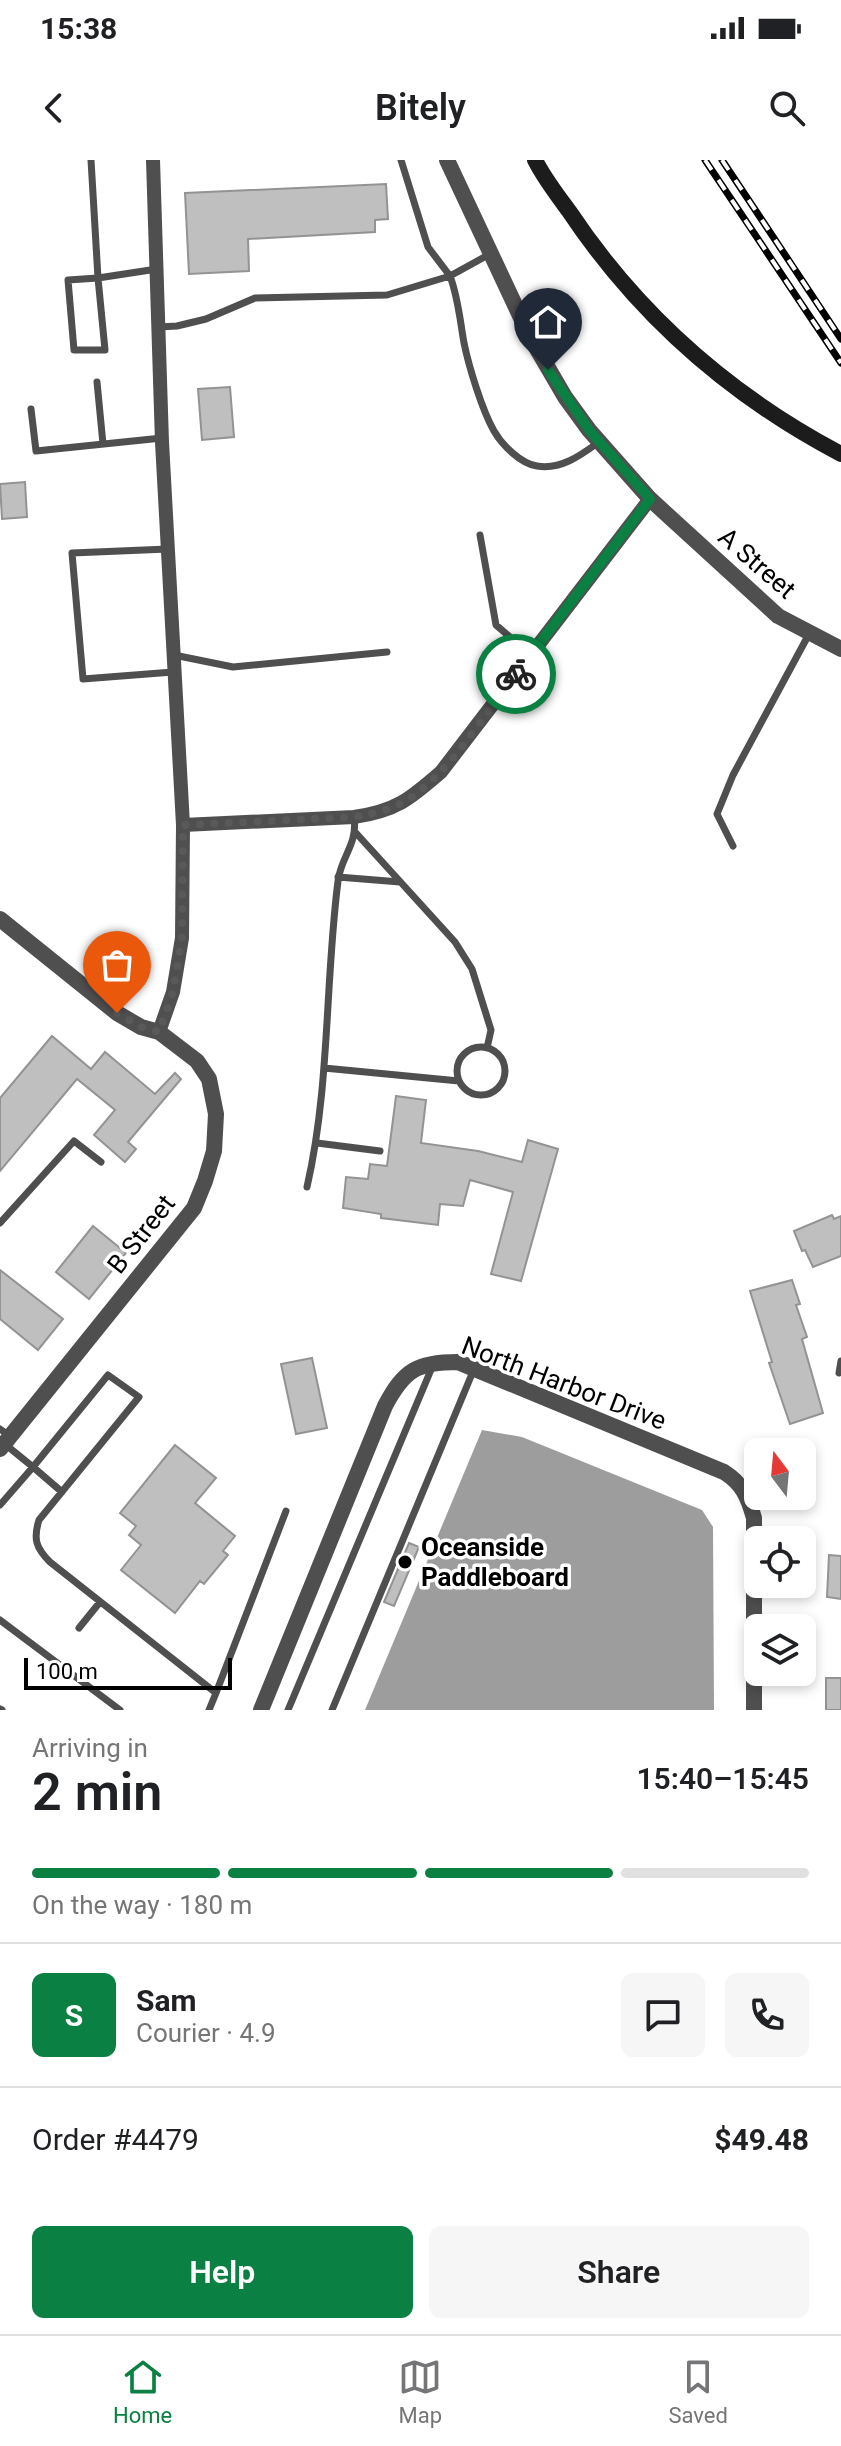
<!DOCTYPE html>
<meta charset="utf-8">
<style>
body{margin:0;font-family:Roboto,sans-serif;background:#f6f6f6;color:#202124;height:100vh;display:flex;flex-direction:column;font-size:30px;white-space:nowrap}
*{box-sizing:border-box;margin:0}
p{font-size:26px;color:#757577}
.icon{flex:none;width:44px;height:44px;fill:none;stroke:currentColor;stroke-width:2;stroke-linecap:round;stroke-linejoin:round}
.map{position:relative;height:1550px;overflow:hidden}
.side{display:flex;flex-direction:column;background:#fff;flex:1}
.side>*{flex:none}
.needle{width:52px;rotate:344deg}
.controls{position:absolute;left:744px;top:1278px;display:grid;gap:16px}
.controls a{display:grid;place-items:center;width:72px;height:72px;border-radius:12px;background:#fff;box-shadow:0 4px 12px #0003;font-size:40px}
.scale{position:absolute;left:24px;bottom:20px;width:208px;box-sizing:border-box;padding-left:8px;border:4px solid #000;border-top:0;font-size:22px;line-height:28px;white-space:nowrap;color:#000;-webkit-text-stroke:6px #fff;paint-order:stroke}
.pin{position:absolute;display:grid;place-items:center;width:68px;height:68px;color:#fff;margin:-82px -34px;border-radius:50% 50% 50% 0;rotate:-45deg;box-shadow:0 0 8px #0007}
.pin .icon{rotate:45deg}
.courier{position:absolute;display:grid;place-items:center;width:80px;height:80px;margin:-40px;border:6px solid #0b8043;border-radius:50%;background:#fff;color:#222;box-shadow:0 2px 10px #0007}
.summary em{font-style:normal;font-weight:600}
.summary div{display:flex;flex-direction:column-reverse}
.summary{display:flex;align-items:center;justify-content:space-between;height:136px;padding:0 32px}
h1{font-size:52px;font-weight:600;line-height:60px}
.bar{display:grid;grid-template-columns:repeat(4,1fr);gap:12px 8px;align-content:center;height:96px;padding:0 32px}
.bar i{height:10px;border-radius:6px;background:#e0e0e0}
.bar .current{background:#0b8043}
.bar p{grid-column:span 4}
.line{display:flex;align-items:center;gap:20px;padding:0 32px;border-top:2px solid #e0e0e0}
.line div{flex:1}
.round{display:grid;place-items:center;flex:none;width:84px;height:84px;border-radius:12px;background:#f6f6f6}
.cta{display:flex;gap:16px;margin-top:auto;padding:16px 32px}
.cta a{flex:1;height:92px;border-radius:12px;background:#0b8043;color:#fff;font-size:32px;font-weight:600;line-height:92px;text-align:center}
.cta a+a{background:#f6f6f6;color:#202124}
.status{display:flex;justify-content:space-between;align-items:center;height:56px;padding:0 40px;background:#fff;direction:ltr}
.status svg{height:22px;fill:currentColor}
header{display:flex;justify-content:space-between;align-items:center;height:104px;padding:0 32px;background:#fff;font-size:36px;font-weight:600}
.menu{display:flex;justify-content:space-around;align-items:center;height:112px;border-top:2px solid #e0e0e0;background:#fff;font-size:22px;color:#757577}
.menu a{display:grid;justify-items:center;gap:4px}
.menu .current{color:#0b8043}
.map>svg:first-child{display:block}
</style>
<div class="status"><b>15:38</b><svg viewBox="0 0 49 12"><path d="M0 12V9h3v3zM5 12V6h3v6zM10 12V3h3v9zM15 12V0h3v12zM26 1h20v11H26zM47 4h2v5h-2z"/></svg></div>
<header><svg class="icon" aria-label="back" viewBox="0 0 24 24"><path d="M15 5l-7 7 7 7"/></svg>Bitely<svg class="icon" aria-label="search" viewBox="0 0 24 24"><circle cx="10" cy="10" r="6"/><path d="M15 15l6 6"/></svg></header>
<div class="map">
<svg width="841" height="1550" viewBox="0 0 841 1550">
<rect width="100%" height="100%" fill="#fff"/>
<!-- water -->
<path fill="#9d9d9d" d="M 482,1270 L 522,1277 L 702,1350 L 713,1367 L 714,1550 L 365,1550 Z"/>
<!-- building -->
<path fill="#bfbfbf" stroke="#939393" stroke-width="2" d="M 386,24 L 388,59 L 375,60 L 375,72 L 248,79 L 249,111 L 189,114 L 185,33 Z
M 230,227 L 234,277 L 202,280 L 198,229 Z
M 25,322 L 27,357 L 2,359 L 0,324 Z
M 52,876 L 91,909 L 105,892 L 155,934 L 175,913 L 181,919 L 128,982 L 136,989 L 125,1002 L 94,975 L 115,950 L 77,919 L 0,1011 L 0,938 Z
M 396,936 L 426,940 L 421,983 L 478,991 L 522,1002 L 528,980 L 558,989 L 521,1121 L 491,1114 L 513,1032 L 470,1020 L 463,1046 L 440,1044 L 438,1065 L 381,1058 L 381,1054 L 343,1048 L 346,1017 L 368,1019 L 370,1004 L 387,1006 Z
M 832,1055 L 834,1059 L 841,1056 L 841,1096 L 813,1107 L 805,1090 L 802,1091 L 794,1071 Z
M 93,1066 L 126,1093 L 89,1139 L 56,1112 Z
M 0,1110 L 63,1159 L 38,1190 L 0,1159 Z
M 792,1120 L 800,1144 L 796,1145 L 807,1177 L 802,1179 L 823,1253 L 790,1264 L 769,1203 L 772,1202 L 750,1131 Z
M 312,1198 L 327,1268 L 296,1274 L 281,1204 Z
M 175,1285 L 216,1318 L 195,1343 L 235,1376 L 223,1391 L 228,1395 L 204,1424 L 200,1421 L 175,1453 L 121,1410 L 141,1385 L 129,1375 L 136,1366 L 120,1353 Z
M 409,1383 L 419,1387 L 394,1446 L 384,1442 Z
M 829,1395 L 841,1396 L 841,1439 L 827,1437 Z
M 826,1518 L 841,1518 L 841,1550 L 826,1550 Z"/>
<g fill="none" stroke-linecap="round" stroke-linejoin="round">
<!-- service -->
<path stroke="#4f4f4f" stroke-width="7" d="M 91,0 L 98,118 L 68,120 L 74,190 L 105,190 L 98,118 L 157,109
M 490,94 L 450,116 C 458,137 460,160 464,183 C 469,207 482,250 494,271 C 502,285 521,304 537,306 C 561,310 581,295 599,282
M 159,167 L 177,166 L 206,159 L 255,138 L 387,135 L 450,116 L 428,87 L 401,0
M 97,222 L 103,284
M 31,249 L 36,291 L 162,278
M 480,375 L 496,465 L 531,495
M 168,389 L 72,393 L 83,519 L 173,512
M 174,495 L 233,507 L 387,492
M 356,673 L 455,782 L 472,809 L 491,870 L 487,888
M 733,686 L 717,654 L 733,615 L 809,474
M 338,717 L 400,722
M457 911a24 24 0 1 1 48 0a24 24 0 1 1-48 0Z
M 324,908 L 459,921
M 317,983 L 380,991
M 307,1027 C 330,927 325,823 338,721 C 341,696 358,685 354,657
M 0,1063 L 74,981 L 101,1002
M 839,1213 L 841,1201
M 0,1269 L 10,1276
M 6,1285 L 33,1307 L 108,1215 L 139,1237 L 39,1360 C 33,1379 36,1388 50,1402 L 216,1533 L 209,1550
M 0,1345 L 33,1307 L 62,1332
M 0,1460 L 120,1550
M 79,1468 L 100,1442
M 216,1533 L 286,1351
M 0,1549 L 2,1550
M 288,1550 L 433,1205
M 332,1550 L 474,1209"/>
<!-- minor -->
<path stroke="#4f4f4f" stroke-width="14" d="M 153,0 L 162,282 L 183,665 L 182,778 L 173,832 L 159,872
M 183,665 L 354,657 C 396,651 410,639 441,612 L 650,339"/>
<!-- tertiary -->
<path stroke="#4f4f4f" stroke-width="16" d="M 447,0 L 530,177 L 565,237 L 589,270 L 650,339 L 778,456 L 841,489
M 0,759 L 117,853 L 141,867 L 159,872 L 197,901 L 209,919 L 216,954 L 214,991 L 205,1021 L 194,1048 L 0,1289
M 261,1550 L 385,1246 C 404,1210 417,1202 458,1202 L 724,1312 C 743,1324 748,1337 754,1358 L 754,1550"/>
<!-- secondary -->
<path stroke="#1c1c1c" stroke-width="16" d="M 535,0 C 544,18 557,35 569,51 C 639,156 729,235 841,294"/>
<!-- rail casing -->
<g stroke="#000" stroke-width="7">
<path id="rail" d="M 705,0 L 841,203
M 722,0 L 841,179"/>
</g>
<!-- rail -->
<use href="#rail" stroke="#fff" stroke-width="4" stroke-dasharray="12" stroke-linecap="butt"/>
</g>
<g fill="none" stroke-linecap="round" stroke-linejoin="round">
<!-- done -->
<path stroke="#595959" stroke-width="8" stroke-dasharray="0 14.4" d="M 117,853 L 141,867 L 159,872 L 173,832 L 182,778 L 183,665 L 354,657 C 374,654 395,649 412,637 C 453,607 485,554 516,514"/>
<!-- route -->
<path stroke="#0b8043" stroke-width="10" d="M 516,514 L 650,339 L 589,270 L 548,210"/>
</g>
<!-- markers -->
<circle fill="#000" stroke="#fff" stroke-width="3" cx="405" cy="1402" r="8"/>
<g text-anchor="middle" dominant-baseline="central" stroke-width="7" stroke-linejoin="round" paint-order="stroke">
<!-- street labels -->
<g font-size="26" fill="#000" stroke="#fff">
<text transform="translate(757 403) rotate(41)">A Street</text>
<text transform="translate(141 1074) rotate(-52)">B Street</text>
<text transform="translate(564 1223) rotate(21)">North Harbor Drive</text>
</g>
<!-- poi labels -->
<g font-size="26" font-weight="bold" fill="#000" stroke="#fff" text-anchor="start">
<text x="421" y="1387">Oceanside<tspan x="421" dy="30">Paddleboard</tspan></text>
</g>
</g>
</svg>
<div class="controls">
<a><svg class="needle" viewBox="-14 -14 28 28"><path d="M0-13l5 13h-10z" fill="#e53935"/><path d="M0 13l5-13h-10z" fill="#757577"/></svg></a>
<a><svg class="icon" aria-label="locate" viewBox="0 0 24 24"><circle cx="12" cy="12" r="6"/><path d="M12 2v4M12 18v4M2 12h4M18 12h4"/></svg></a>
<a><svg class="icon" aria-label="layers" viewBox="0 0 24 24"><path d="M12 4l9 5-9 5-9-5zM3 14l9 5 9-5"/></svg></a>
</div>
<div class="scale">100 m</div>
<div class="pin" style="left:117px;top:853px;background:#ea580c"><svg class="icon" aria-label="bag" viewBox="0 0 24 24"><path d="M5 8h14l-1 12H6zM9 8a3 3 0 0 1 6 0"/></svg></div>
<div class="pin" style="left:548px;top:210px;background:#1f2937"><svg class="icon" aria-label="home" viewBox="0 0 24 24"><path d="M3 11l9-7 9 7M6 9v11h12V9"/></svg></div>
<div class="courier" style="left:516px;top:514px"><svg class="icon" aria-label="bike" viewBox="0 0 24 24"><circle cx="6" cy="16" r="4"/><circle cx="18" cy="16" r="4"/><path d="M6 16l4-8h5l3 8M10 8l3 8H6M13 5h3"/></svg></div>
</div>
<section class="side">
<div class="summary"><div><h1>2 min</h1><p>Arriving in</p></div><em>15:40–15:45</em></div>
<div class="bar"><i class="current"></i><i class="current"></i><i class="current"></i><i></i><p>On the way · 180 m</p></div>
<div class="line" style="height:144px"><b class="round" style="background:#0b8043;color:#fff">S</b><div><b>Sam</b><p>Courier · 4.9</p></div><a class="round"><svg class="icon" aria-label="chat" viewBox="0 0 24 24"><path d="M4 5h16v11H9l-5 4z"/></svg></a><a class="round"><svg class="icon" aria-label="phone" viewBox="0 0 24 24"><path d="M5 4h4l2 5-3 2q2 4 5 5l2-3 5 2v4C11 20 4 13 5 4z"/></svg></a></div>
<div class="line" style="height:104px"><div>Order #4479</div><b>$49.48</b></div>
<div class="cta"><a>Help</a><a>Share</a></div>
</section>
<nav class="menu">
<a class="current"><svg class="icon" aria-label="home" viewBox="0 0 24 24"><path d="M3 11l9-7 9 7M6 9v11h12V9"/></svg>Home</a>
<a><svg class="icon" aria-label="map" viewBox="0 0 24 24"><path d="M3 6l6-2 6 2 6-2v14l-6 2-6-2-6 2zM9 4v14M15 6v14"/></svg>Map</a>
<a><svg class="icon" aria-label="saved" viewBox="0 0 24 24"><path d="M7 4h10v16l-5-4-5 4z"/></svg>Saved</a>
</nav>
